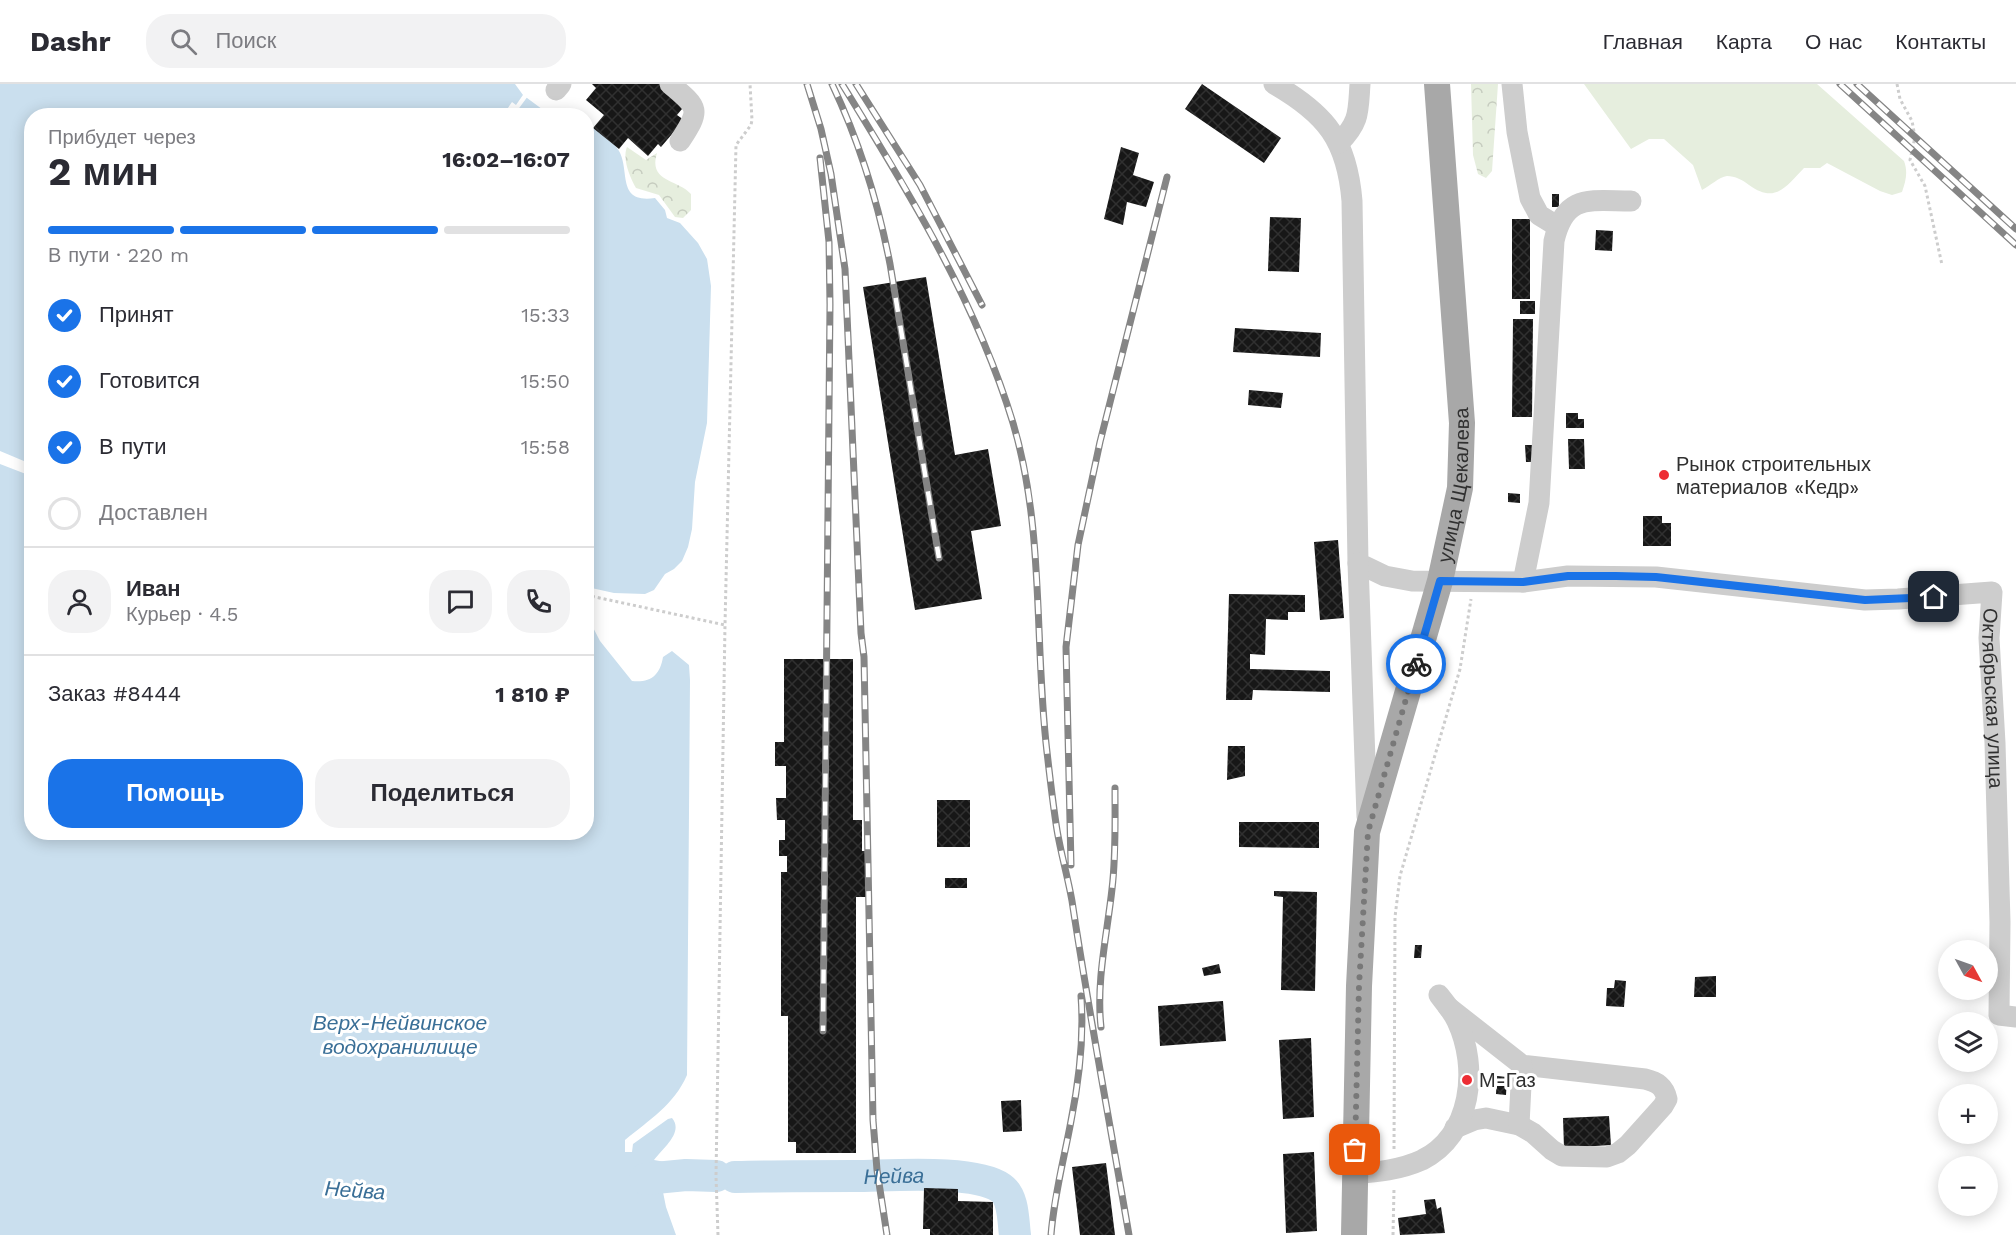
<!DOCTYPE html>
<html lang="ru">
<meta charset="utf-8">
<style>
body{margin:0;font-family:"Work Sans",sans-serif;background:#f2f2f3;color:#2b2b33;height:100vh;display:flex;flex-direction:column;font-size:22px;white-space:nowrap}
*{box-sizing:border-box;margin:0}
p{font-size:20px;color:#7c7c81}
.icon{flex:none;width:33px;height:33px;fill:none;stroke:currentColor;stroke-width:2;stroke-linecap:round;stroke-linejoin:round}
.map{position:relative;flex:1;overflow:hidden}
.drawer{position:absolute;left:24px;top:24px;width:570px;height:732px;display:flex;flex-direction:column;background:#fff;border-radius:24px;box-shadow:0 3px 15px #0003}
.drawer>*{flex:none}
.needle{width:39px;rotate:130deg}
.tools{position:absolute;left:1938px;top:856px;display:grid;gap:12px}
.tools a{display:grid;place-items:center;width:60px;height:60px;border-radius:50%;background:#fff;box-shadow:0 3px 15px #0003;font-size:30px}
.pin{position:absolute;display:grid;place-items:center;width:51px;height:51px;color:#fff;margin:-26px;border-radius:12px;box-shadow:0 3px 9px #0006}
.courier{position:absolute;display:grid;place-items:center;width:60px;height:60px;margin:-30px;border:4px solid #1a73e8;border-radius:50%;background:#fff;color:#222;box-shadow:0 2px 8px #0007}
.head em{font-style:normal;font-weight:700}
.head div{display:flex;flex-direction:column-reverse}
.head{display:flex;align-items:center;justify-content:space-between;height:102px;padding:0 24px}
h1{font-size:39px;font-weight:700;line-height:45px}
.bar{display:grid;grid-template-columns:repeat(4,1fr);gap:9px 6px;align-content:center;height:72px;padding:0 24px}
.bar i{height:8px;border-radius:4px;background:#e1e1e2}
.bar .selected{background:#1a73e8}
.bar p{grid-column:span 4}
.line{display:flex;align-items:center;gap:15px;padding:0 24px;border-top:2px solid #e1e1e2}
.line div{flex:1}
.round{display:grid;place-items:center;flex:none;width:63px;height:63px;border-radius:24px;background:#f2f2f3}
ol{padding:0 24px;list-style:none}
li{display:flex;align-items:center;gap:18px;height:66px}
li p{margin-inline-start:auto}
li .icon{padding:6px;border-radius:50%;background:#1a73e8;color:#fff;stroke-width:4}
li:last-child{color:#7c7c81}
li i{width:33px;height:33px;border:3px solid #e1e1e2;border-radius:50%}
.button{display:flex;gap:12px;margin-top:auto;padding:12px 24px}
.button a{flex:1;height:69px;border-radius:24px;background:#1a73e8;color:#fff;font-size:24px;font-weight:700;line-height:69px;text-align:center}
.button a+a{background:#f2f2f3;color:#2b2b33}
header{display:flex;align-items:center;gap:36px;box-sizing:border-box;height:84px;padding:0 30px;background:#fff;border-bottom:2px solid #e1e1e2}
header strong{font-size:28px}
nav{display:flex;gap:33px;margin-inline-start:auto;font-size:21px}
.search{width:420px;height:54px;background:#f2f2f3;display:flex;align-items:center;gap:15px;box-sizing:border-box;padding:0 21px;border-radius:24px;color:#7c7c81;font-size:22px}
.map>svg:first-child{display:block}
</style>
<header>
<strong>Dashr</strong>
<div class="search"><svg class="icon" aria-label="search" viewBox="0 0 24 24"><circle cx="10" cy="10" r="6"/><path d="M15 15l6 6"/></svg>Поиск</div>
<nav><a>Главная</a><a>Карта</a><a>О нас</a><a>Контакты</a></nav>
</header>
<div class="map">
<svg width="2016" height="1151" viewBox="0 0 2016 1151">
<defs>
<pattern id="forest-crowns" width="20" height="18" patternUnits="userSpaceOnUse" patternTransform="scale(1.5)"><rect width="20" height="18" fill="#e6eede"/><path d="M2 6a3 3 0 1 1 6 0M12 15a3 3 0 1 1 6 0" fill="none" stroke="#c6ccbf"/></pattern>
<pattern id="building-cross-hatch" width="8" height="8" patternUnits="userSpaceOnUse" patternTransform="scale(1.5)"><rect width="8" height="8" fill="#171717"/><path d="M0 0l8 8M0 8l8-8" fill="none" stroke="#303030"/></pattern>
</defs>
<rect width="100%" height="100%" fill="#fff"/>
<!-- green -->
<path fill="#e6eede" d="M 1584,0 L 1817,0 L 1904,77 C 1908,88 1906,96 1902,108 L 1892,111 L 1880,107 L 1827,79 L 1820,84 L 1804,84 C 1786,103 1775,120 1749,101 C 1743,96 1735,92 1727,92 C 1719,93 1710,102 1702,106 L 1693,81 L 1664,55 L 1649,55 L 1631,65 Z"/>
<!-- forest -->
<path fill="url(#forest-crowns)" d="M 1471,0 L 1498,0 L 1492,87 L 1486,94 L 1478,90 L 1473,71 Z
M 627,63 L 646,76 L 657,69 C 648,98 677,95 691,110 L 691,126 L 683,134 L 675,133 L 659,111 L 636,104 C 630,93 622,75 627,63 Z"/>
<!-- water -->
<path fill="#cadfee" d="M 0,0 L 515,0 L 523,11 L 550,31 L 32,32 L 31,380 L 0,367 Z
M 587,41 C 597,45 611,55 617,64 C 632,83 614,120 655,114 L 665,126 L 667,134 L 680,139 L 698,159 L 707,175 L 711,202 L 707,339 L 695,398 L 692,445 L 688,463 L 682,477 L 674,485 L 665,490 L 654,506 L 645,510 L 614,509 L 587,503 Z
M 0,380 L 31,392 L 32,748 L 586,748 L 587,532 L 600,557 L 632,597 C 651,599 660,591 663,573 L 672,567 L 689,581 L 690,596 L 687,991 C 674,1021 649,1036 625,1056 L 625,1068 L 632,1068 L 633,1060 L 668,1035 L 672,1034 C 684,1048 663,1064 654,1076 L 687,1082 L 686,1106 L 663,1108 L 666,1123 L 676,1151 L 0,1151 Z"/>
<!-- pier -->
<path fill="#fff" d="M 525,8 L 528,12 L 514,31 L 503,31 L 512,18 L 516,21 Z"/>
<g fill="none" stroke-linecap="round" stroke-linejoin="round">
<!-- river -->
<g stroke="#cadfee" stroke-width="32">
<path id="s1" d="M 735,1093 C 775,1092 815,1092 855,1092 C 889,1092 974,1085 1001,1104 C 1014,1113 1013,1137 1015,1151"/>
<path d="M 645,1095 L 686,1091 L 716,1092"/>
</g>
</g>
<!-- building -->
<path fill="url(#building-cross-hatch)" d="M 592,0 L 664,0 L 687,19 L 677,31 L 684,36 L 661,63 L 658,60 L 648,72 L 628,54 L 619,65 L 593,44 L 604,31 L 586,16 L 596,4 Z
M 1202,0 L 1281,54 L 1264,79 L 1185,25 Z
M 1121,63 L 1139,69 L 1133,91 L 1154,98 L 1146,123 L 1127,118 L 1123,141 L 1104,135 Z
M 1552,110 L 1559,110 L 1559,123 L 1552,123 Z
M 1270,133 L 1301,134 L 1299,188 L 1268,187 Z
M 1512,135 L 1530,135 L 1530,215 L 1512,215 Z
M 1596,146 L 1613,147 L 1612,167 L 1595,166 Z
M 926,193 L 955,371 L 988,365 L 1001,442 L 971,447 L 982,515 L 915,526 L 863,203 Z
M 1520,217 L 1535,217 L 1535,230 L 1520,230 Z
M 1513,235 L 1533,235 L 1532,333 L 1512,333 Z
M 1235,244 L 1321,249 L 1320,273 L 1233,268 Z
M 1249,306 L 1283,309 L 1281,324 L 1248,321 Z
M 1566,329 L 1578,329 L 1578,335 L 1584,335 L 1584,344 L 1566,344 Z
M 1568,355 L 1584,355 L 1585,385 L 1569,385 Z
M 1525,361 L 1533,361 L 1534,378 L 1526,378 Z
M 1508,409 L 1520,410 L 1520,419 L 1508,418 Z
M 1643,432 L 1662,432 L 1662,439 L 1671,439 L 1671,462 L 1643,462 Z
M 1338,456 L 1344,534 L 1320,536 L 1314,458 Z
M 1229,510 L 1305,511 L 1305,528 L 1288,528 L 1288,536 L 1266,535 L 1265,571 L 1250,570 L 1250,585 L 1330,587 L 1330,608 L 1253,606 L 1252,616 L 1226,616 Z
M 784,575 L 853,575 L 853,736 L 862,736 L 862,767 L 870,767 L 870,813 L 856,813 L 856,1069 L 796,1069 L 796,1058 L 788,1058 L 788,932 L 781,932 L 781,788 L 787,788 L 787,772 L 779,772 L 779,756 L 785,756 L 785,736 L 777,736 L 776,714 L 786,714 L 786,682 L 775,682 L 775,658 L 784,658 Z
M 1228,662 L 1245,662 L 1245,692 L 1227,696 Z
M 937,716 L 970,716 L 970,763 L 937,763 Z
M 1239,738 L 1319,738 L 1319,764 L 1239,763 Z
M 945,794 L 967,794 L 967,804 L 945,804 Z
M 1274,807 L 1317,808 L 1315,907 L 1281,906 L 1283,813 L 1274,812 Z
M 1415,861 L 1422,861 L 1421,874 L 1414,874 Z
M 1219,880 L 1221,889 L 1204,892 L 1202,884 Z
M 1716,892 L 1716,913 L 1694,913 L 1695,893 Z
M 1615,896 L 1626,897 L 1624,923 L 1606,922 L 1607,904 L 1614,904 Z
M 1223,917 L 1226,957 L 1160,962 L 1158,922 Z
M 1311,954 L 1314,1033 L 1283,1035 L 1279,956 Z
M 1497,992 L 1507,993 L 1506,1011 L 1496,1010 Z
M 1021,1016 L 1022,1047 L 1003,1048 L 1001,1017 Z
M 1609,1032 L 1611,1061 L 1564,1064 L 1563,1034 Z
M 1314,1068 L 1317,1147 L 1286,1149 L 1283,1070 Z
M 1106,1079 L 1115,1151 L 1080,1151 L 1072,1083 Z
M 924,1104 L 958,1105 L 958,1117 L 993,1118 L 993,1151 L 930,1151 L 930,1145 L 923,1145 Z
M 1435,1115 L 1437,1125 L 1441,1123 L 1445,1149 L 1400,1151 L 1398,1134 L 1426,1130 L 1424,1116 Z"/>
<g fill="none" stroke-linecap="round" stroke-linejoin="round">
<!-- path -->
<path stroke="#cdcdcd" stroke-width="3" stroke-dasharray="3 3" stroke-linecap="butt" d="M 1897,0 L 1900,15 L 1912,37 L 1915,53 L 1910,76 L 1925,102 L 1942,181
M 586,511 L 725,541
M 1394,1065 L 1395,833 L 1400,792 L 1460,585 L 1471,515
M 718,1151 L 716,1092 L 725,541 L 736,61 L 751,41 L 752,36 L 750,0
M 1393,1151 L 1394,1105"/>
<!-- minor -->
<g stroke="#cdcdcd" stroke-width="21">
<path d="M 670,0 C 699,24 701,25 680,57"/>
<path id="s2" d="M 1274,0 C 1326,30 1347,56 1352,117 L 1358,479 L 1385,492 L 1412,497 L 1523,498 L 1568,492 L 1656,493 L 1865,516 L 1898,515 L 1992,508 L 1989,554 L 1995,659 L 2000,838 L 1999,931 L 2016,933"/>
<path d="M 1512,0 L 1517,48 L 1530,114 L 1539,131 L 1557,142"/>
<path d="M 556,6 L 561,0"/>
<path d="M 1339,59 C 1360,38 1358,28 1360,0"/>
<path d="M 1358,479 L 1367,733"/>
<path d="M 1523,498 L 1539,419 L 1554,157 C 1565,109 1590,117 1631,117"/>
<path d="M 1448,923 L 1522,981 L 1645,995 C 1657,998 1664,1002 1667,1015 L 1663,1022 L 1628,1061 L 1618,1069 L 1607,1073 L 1562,1072 L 1552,1066 L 1533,1049 L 1519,1041 L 1486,1034 L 1474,1036 L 1455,1044"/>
<path d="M 1519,1041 L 1522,981"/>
<path d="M 1354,1090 C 1377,1088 1400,1086 1422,1076 C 1472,1051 1479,984 1457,937 C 1453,928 1445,919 1439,911"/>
</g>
<!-- major -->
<path stroke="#a8a8a8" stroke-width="26" id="s3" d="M 1354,1151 L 1359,902 L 1367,748 L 1440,497 L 1460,404 L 1462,339 L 1437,0"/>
<!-- rail casing -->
<g stroke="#858585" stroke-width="7">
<path id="rail" d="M 807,0 L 821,45 L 831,90 L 845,185 L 861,549 L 864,573 L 873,1036 L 877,1086 L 887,1151
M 832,0 C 859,57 878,118 890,180 L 939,474
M 842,0 C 908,107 976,217 1013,339 C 1045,446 1034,559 1047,668 C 1050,694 1053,721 1057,746 C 1061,770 1068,794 1072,817 C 1089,929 1110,1040 1129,1151
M 856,0 L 920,101 L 982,221
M 1840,0 L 2016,161
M 1857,0 L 2016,145
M 820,74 L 829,158 L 830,220 L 823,947
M 1071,781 L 1066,563 L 1078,461 L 1100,358 L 1167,93
M 1101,943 C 1096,897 1107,851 1112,805 C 1116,772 1115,738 1115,704
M 1051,1151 C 1054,1112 1064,1075 1071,1037 C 1079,997 1084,952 1081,912"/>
</g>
<!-- rail -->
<use href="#rail" stroke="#fff" stroke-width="4.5" stroke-dasharray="14" stroke-linecap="butt"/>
</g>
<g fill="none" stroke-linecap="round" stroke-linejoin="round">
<!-- done -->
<path stroke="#787878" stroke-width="6" stroke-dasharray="0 10.8" d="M 1355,1066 L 1359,902 L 1368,748 L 1416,580"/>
<!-- route -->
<path stroke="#1a73e8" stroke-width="8" d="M 1416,580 L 1440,497 L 1523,498 L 1568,492 L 1616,492 L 1656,493 L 1865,516 L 1934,513"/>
</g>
<!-- markers -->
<g fill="#ed2d34" stroke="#fff" stroke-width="2">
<circle cx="1664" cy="391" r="6"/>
<circle cx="1467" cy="996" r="6"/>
</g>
<g text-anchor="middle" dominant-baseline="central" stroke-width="6" stroke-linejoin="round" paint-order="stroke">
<!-- poi labels -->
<g font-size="20" fill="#303030" stroke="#fff" text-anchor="start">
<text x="1676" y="380">Рынок строительных<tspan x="1676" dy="23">материалов «Кедр»</tspan></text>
<text x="1479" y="996">М-Газ</text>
</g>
<!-- street labels -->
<g font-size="20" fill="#303030" stroke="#fff">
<text stroke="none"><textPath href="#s3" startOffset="762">улица Щекалева</textPath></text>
<text stroke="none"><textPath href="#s2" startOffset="1256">Октябрьская улица</textPath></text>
</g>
<!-- water labels -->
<g font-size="21" font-style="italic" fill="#3a6f97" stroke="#fff">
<text x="400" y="938">Верх-Нейвинское<tspan x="400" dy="24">водохранилище</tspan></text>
<text stroke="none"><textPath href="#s1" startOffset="159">Нейва</textPath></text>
<text transform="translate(355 1106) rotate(4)">Нейва</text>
</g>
</g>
</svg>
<div class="tools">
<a><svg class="needle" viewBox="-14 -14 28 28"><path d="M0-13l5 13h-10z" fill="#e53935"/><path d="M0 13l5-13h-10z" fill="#7c7c81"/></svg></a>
<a><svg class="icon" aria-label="layers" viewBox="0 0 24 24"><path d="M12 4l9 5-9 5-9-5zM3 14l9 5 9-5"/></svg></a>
<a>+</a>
<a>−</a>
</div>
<div class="pin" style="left:1355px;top:1066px;background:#ea580c"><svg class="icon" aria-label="bag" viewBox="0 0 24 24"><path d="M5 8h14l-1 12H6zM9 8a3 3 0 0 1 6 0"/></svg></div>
<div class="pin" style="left:1934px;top:513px;background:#1f2937"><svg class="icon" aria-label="home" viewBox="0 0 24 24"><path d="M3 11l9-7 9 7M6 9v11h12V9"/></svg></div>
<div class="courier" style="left:1416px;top:580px"><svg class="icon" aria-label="bike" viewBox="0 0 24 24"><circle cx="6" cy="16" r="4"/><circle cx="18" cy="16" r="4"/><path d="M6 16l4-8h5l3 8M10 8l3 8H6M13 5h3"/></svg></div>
<section class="drawer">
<div class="head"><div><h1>2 мин</h1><p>Прибудет через</p></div><em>16:02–16:07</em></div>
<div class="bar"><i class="selected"></i><i class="selected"></i><i class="selected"></i><i></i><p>В пути · 220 m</p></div>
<ol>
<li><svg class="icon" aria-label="check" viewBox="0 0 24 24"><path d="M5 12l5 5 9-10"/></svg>Принят<p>15:33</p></li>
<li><svg class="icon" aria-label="check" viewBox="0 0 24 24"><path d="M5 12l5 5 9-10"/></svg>Готовится<p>15:50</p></li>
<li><svg class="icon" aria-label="check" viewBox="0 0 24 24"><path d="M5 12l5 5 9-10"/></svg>В пути<p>15:58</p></li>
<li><i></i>Доставлен</li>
</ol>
<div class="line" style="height:108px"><a class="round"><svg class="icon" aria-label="person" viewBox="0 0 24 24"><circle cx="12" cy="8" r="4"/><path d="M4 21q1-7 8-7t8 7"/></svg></a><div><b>Иван</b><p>Курьер · 4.5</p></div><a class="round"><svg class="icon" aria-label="chat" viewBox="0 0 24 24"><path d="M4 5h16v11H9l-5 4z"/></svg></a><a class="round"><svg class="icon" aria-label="phone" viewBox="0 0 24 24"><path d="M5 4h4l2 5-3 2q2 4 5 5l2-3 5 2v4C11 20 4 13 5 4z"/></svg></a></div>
<div class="line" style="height:78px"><div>Заказ #8444</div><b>1 810 ₽</b></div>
<div class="button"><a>Помощь</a><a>Поделиться</a></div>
</section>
</div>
